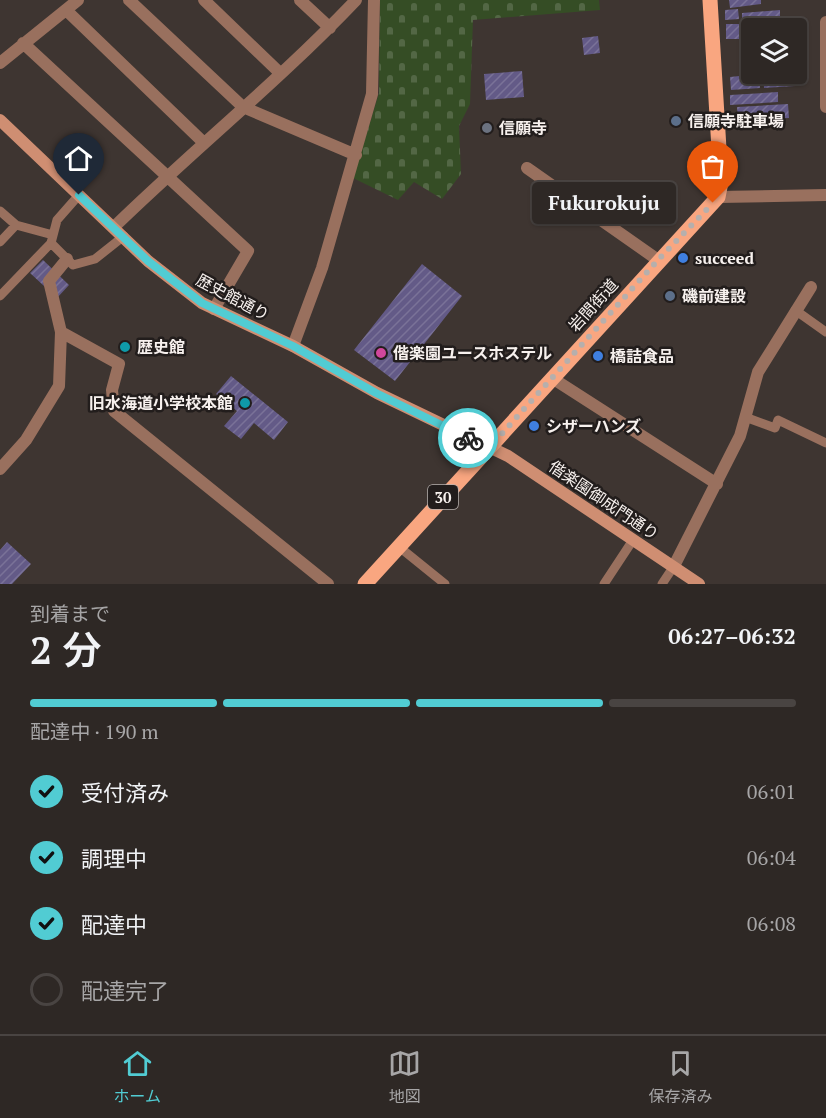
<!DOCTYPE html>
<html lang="ja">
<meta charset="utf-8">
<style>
body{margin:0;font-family:"PT Serif","Noto Sans JP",serif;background:#3a3432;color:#f1f3f6;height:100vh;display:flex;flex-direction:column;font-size:22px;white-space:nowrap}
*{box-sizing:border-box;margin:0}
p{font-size:20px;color:#a7a6a7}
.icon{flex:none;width:33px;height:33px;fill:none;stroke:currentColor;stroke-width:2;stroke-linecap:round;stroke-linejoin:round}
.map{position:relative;height:584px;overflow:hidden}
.panel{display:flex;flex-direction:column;background:#2e2825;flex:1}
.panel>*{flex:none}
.fabs{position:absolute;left:741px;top:18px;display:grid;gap:12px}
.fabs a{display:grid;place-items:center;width:66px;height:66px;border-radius:6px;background:#2e2825;box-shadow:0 2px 4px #0004,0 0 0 2px #494442;font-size:30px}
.pin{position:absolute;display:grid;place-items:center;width:51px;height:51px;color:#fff;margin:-62px -26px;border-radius:50% 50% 50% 0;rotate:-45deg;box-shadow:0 0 6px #0007}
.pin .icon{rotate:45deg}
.courier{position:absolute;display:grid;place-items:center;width:60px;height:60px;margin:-30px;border:4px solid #51ccd3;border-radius:50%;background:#fff;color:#222;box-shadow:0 2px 8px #0007}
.bubble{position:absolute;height:42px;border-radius:6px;background:#2e2825;box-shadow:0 2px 4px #0004,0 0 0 2px #494442;font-size:20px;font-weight:600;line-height:42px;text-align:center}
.summary em{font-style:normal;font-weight:600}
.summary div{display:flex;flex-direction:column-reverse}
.summary{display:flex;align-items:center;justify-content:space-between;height:102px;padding:0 30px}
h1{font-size:39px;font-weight:600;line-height:45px}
.bar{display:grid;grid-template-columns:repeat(4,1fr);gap:9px 6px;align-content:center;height:72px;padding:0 30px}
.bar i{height:8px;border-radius:4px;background:#494442}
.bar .active{background:#51ccd3}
.bar p{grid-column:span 4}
ol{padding:0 30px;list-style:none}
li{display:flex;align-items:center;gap:18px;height:66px}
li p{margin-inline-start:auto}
li .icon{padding:6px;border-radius:50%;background:#51ccd3;color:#111;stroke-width:4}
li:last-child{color:#a7a6a7}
li i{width:33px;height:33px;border:3px solid #494442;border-radius:50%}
.tab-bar{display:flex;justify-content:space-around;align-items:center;height:84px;border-top:2px solid #494442;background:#2e2825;font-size:16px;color:#a7a6a7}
.tab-bar a{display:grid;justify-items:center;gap:3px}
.tab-bar .active{color:#51ccd3}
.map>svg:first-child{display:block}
</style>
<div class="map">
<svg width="826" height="584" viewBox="0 0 826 584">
<defs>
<pattern id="cemetery-stones" width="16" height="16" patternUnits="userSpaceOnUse" patternTransform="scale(1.5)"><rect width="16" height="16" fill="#354d25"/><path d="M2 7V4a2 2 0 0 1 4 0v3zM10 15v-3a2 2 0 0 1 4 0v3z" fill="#536745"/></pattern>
<pattern id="building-hatch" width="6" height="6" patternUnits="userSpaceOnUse" patternTransform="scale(1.5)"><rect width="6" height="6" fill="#635a87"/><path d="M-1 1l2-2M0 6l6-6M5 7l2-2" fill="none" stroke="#7a7298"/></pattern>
</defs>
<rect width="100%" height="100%" fill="#3e3531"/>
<!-- cemetery -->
<path fill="url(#cemetery-stones)" d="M 380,0 L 599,0 L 600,10 L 473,20 L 470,104 L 459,126 L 461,174 L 442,199 L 414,182 L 398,200 L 353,178 L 379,93 Z"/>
<!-- building -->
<path fill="url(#building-hatch)" d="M 729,0 L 761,0 L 761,4 L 730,8 Z
M 738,9 L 739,19 L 725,20 L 725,10 Z
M 780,10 L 780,16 L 742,19 L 742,13 Z
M 726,24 L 750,24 L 750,39 L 726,39 Z
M 598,36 L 600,53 L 584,55 L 582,38 Z
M 522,71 L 524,97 L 486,100 L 484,74 Z
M 759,74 L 760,88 L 731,90 L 730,77 Z
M 763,74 L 794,74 L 795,86 L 764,88 Z
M 778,92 L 778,102 L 730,105 L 730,95 Z
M 788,104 L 789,118 L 738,121 L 737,107 Z
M 43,260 L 69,285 L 57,298 L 30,273 Z
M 422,264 L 462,296 L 395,381 L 354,350 Z
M 231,376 L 288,422 L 274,440 L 254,423 L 241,439 L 224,426 L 237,411 L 216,394 Z
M 7,542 L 31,564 L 12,584 L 0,584 L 0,550 Z"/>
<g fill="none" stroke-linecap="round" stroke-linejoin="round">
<!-- lane -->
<path stroke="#99705e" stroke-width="9" d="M 79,195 L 57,220 L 51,243 L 73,265 L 95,259 L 124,236
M 0,211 L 16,225 L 53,235
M 0,242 L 16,225
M 0,296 L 51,243
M 795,310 L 826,332
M 745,417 L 775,428 L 778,420 L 826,443
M 398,546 L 445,584
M 604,584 L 633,540
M 662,584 L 674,566"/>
<!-- street -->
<path stroke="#99705e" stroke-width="12" d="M 129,0 L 243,107 L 356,155
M 204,0 L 280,73
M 300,0 L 330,28
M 66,10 L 203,142
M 826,22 L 826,107
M 23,43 L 248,251 L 214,309
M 0,63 L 78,0
M 527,168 L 658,260
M 718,197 L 826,195
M 114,227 C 193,150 280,80 356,0
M 61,332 L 49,281 L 67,259
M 293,346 L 322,268 L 372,94 L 374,0
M 552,378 L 717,484
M 0,469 L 26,440 L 59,386 L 61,332 L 119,364 L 112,390 L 114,411 L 328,584
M 674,566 L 740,436 L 758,372 L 811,287"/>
<!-- secondary -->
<path stroke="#cf8e72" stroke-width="12" d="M 0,120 L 148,261 L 202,303 L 293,346 L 377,393 L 508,456 L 699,584"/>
<!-- primary -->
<path stroke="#f9a680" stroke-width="15" d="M 365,584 L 718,197 L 721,182 L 710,0"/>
</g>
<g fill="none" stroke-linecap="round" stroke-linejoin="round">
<!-- done -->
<path stroke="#b6afac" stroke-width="6" stroke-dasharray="0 10.8" d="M 468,438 L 489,448 L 658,260 L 713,203"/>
<!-- route -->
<path stroke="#51ccd3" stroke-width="8" d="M 79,195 L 148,261 L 202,303 L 293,346 L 376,393 L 468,438"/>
</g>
<!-- markers -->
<g fill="#5c6f8a" stroke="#221d1c" stroke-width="2">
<circle cx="676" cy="121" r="6"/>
<circle cx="670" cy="296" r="6"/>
</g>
<circle fill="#6b7280" stroke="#221d1c" stroke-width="2" cx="487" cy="128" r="6"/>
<g fill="#3f7fe0" stroke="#221d1c" stroke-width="2">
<circle cx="683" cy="258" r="6"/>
<circle cx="598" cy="356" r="6"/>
<circle cx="534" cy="426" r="6"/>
</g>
<g fill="#0f9aa8" stroke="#221d1c" stroke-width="2">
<circle cx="125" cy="347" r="6"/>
<circle cx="245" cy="403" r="6"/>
</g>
<circle fill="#d1479c" stroke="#221d1c" stroke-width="2" cx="381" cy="353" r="6"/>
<g text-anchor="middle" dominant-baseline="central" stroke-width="5" stroke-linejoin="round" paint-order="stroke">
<!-- shield labels -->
<rect fill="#221d1c" stroke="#b7b1af" stroke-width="1.5" x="428" y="485" width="30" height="24" rx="4.5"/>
<g font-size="15" font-weight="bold" fill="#f7f1ee">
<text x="443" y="497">30</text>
</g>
<!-- poi labels -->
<g font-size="16" font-weight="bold" fill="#f7f1ee" stroke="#221d1c" text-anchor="start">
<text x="688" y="121">信願寺駐車場</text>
<text x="499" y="128">信願寺</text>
<text x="695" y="258">succeed</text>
<text x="682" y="296">磯前建設</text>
<text x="137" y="347">歴史館</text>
<text x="393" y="353">偕楽園ユースホステル</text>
<text x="610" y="356">橋詰食品</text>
<text x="233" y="403" text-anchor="end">旧水海道小学校本館</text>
<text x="546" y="426">シザーハンズ</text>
</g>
<!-- street labels -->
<g font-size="16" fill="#f7f1ee" stroke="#221d1c">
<text transform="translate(233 297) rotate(28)">歴史館通り</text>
<text transform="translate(593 305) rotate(-48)">岩間街道</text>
<text transform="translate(604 500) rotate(34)">偕楽園御成門通り</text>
</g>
</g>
</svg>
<div class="fabs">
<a><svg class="icon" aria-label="layers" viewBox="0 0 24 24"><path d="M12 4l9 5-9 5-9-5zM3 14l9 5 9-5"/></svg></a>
</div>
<div class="pin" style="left:713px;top:203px;background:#ea580c"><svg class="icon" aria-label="bag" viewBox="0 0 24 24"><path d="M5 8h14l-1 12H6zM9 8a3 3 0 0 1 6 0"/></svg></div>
<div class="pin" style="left:79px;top:195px;background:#1f2937"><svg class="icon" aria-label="home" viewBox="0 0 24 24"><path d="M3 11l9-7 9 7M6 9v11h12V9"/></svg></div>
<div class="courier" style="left:468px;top:438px"><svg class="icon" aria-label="bike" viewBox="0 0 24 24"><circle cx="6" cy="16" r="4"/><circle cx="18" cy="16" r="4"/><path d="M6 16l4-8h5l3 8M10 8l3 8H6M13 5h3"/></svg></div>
<div class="bubble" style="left:532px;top:182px;width:144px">Fukurokuju</div>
</div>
<section class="panel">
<div class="summary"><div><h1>2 分</h1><p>到着まで</p></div><em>06:27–06:32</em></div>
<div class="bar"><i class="active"></i><i class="active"></i><i class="active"></i><i></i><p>配達中 · 190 m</p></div>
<ol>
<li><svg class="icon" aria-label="check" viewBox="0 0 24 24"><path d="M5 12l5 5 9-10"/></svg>受付済み<p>06:01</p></li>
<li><svg class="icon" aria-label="check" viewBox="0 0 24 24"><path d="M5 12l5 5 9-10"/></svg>調理中<p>06:04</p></li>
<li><svg class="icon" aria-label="check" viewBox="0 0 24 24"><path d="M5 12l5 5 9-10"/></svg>配達中<p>06:08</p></li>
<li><i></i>配達完了</li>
</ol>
</section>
<nav class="tab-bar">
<a class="active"><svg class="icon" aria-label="home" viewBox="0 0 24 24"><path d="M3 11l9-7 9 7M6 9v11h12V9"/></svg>ホーム</a>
<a><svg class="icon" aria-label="map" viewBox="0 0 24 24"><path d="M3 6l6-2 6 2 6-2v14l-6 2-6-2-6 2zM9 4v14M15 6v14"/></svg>地図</a>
<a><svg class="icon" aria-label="saved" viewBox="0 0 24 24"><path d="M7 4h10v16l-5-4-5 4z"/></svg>保存済み</a>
</nav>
